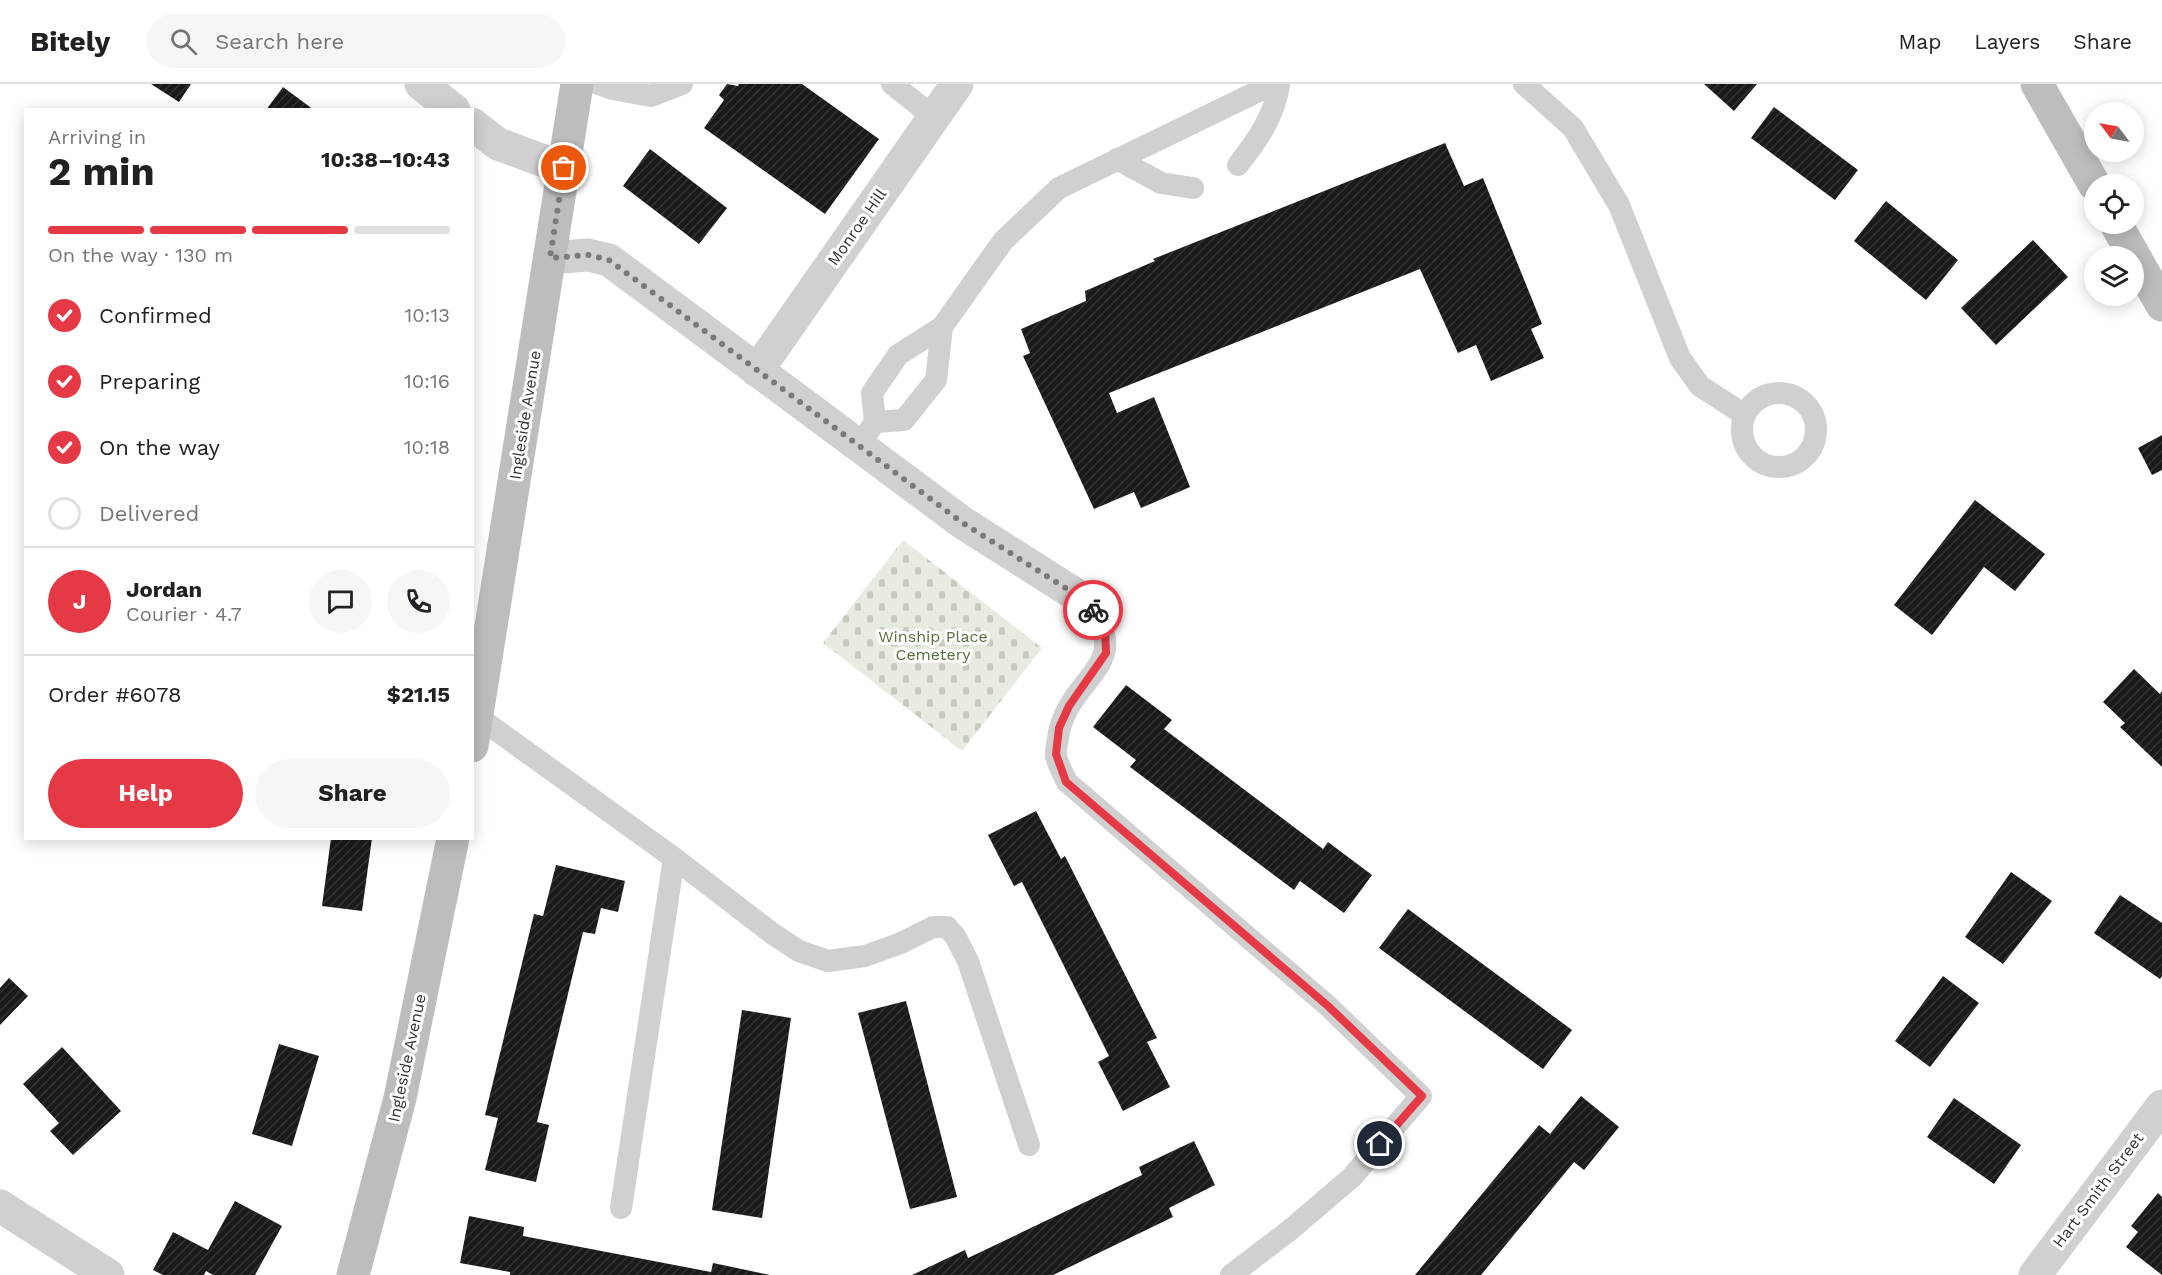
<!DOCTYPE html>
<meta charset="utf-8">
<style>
body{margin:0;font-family:"Work Sans",sans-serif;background:#f6f6f6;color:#202124;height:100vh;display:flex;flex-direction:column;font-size:22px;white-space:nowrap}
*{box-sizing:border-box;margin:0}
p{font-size:20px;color:#757577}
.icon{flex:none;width:33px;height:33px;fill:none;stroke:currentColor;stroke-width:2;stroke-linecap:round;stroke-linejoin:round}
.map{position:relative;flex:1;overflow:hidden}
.drawer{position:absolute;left:24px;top:24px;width:450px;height:732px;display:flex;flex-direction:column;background:#fff;border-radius:0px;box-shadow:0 3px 15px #0003}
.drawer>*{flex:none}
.needle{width:39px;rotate:302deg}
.buttons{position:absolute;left:2084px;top:18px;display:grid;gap:12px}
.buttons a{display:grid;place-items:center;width:60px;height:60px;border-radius:50%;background:#fff;box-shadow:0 3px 15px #0003;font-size:30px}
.pin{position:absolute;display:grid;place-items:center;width:51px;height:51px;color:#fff;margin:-26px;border:3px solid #fff;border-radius:50%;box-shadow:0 2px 6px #0007}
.courier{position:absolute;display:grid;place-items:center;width:60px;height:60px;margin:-30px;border:4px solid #e63946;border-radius:50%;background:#fff;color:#222;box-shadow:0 2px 8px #0007}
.headline em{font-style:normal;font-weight:700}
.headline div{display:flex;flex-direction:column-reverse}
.headline{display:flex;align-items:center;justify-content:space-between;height:102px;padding:0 24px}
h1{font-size:39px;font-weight:700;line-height:45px}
.bar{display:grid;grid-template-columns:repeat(4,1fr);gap:9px 6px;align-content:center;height:72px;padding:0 24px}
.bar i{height:8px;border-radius:4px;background:#e0e0e0}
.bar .current{background:#e63946}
.bar p{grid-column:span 4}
.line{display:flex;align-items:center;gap:15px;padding:0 24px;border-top:2px solid #e0e0e0}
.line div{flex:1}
.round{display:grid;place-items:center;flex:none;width:63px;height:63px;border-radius:32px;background:#f6f6f6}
ol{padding:0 24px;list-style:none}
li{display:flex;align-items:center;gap:18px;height:66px}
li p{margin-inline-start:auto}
li .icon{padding:6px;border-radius:50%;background:#e63946;color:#fff;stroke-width:4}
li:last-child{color:#757577}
li i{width:33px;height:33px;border:3px solid #e0e0e0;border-radius:50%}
.cta{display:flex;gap:12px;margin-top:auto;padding:12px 24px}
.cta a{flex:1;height:69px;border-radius:36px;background:#e63946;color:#fff;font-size:24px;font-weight:700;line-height:69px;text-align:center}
.cta a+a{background:#f6f6f6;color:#202124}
header{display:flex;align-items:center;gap:36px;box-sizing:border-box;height:84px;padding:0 30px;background:#fff;border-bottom:2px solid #e0e0e0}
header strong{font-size:28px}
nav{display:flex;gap:33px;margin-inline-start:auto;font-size:21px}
.search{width:420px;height:54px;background:#f6f6f6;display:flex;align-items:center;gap:15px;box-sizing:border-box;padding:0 21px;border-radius:33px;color:#757577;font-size:22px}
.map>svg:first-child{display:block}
</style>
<header>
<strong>Bitely</strong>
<div class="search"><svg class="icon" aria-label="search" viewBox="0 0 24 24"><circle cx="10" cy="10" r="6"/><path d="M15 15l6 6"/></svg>Search here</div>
<nav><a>Map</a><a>Layers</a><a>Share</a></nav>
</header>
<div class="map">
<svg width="2162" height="1191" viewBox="0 0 2162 1191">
<defs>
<pattern id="cemetery-stones" width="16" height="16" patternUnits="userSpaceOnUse" patternTransform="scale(1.5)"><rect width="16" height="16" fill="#e6ecdf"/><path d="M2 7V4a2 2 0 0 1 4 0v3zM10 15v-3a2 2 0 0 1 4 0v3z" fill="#c6cbc0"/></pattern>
<pattern id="building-hatch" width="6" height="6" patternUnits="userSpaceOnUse" patternTransform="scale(1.5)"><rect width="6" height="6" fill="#1a1a1a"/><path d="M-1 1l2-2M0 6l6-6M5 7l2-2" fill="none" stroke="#333"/></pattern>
</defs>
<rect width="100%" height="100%" fill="#fff"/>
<!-- cemetery -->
<path fill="url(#cemetery-stones)" d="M 903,456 L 1042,564 L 962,667 L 823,559 Z"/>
<!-- building -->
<path fill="url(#building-hatch)" d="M 151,0 L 191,0 L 179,18 Z
M 727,0 L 738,2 L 739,0 L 802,0 L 879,55 L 825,130 L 704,44 L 724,16 L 719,11 Z
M 1704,0 L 1757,0 L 1734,27 Z
M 283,3 L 314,26 L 266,26 Z
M 1774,23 L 1858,86 L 1835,116 L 1751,54 Z
M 1445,59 L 1464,102 L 1483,94 L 1542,240 L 1531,245 L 1544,274 L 1491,297 L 1476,261 L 1458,269 L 1420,185 L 1109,309 L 1117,329 L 1154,313 L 1190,403 L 1141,424 L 1134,408 L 1094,425 L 1023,272 L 1030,269 L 1021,245 L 1086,217 L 1085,207 L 1155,177 L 1153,175 Z
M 650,65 L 727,124 L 699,160 L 623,102 Z
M 1886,117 L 1958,176 L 1926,216 L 1854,157 Z
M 2033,156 L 2068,193 L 1996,261 L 1961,224 Z
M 2162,351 L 2162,386 L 2152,391 L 2138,364 Z
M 1975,416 L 2045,470 L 2015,507 L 1984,483 L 1932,551 L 1894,521 Z
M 2134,585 L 2160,610 L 2162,607 L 2162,683 L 2120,643 L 2125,639 L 2103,618 Z
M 1126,601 L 1172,636 L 1164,645 L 1323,765 L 1328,758 L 1372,791 L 1344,829 L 1300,797 L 1294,806 L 1130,683 L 1136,676 L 1093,643 Z
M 1036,727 L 1061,775 L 1065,772 L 1157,954 L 1147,958 L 1170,1003 L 1123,1027 L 1098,978 L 1109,972 L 1022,798 L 1014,802 L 988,751 Z
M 331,754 L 372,754 L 362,827 L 322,822 Z
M 556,781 L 625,797 L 618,828 L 601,824 L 595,850 L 583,848 L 537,1038 L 549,1041 L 536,1098 L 485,1086 L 498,1034 L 485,1031 L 534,830 L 543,832 Z
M 2011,788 L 2052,817 L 2003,880 L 1965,853 Z
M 2120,811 L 2162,839 L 2162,892 L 2160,895 L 2094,849 Z
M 1408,825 L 1572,946 L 1543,985 L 1379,864 Z
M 1943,892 L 1979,919 L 1930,983 L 1895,957 Z
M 9,894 L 28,912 L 0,941 L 0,904 Z
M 906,917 L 957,1113 L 910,1125 L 858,929 Z
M 742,926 L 791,934 L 762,1134 L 712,1126 Z
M 279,960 L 319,972 L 292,1062 L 252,1050 Z
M 62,963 L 121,1027 L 73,1071 L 50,1047 L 59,1039 L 23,1000 Z
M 1581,1012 L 1619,1043 L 1584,1086 L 1574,1078 L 1481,1191 L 1415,1191 L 1539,1041 L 1550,1050 Z
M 1954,1014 L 2021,1061 L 1994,1100 L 1927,1053 Z
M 1194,1057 L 1215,1101 L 1169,1124 L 1173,1133 L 1053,1191 L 912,1191 L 965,1166 L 968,1174 L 1142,1091 L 1139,1083 Z
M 2158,1109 L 2162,1113 L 2162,1191 L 2126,1163 L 2138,1148 L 2131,1142 Z
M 235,1117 L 282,1142 L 255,1191 L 213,1191 L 206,1187 L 204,1191 L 163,1191 L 153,1186 L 173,1148 L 208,1166 Z
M 469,1132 L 524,1143 L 523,1152 L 711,1188 L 713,1179 L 770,1191 L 510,1191 L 510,1188 L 460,1179 Z"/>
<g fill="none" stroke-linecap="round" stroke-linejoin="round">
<!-- lane -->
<path stroke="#d0d0d0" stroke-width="22" d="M 598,0 L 612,5 L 651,12 L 682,0
M 892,0 L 934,33
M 1524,0 L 1573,44 L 1619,121 L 1680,274 L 1700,302 L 1745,331
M 1117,75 L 1161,99 L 1193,104
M 1238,81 C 1257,57 1275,31 1279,0
M1742 346a37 37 0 1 1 74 0a37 37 0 1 1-74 0Z
M 875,338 L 904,336 L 936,296 L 942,243
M 859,362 L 875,338 L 872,309 L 898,271 L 942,243 L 1003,157 L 1059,104 L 1273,0
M 1078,512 C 1146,580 1067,589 1058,654 C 1057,660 1055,667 1056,672 C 1058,681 1063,690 1067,698 L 1328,922 L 1421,1012 L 1352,1093 L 1290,1146 L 1231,1191
M 478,633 L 674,774 L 773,850 L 799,867 L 828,877 L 865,872 L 901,859 L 933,843 L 947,843 L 955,852 L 968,877 L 1029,1061
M 621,1124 L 674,774"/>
<!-- street -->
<path stroke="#d0d0d0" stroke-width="33" d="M 421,0 L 454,26
M 472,40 L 498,60 L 563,84
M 550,174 L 588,171 L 609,176 L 963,439 L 1078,512
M 757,287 L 957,0
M 0,1122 L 108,1191
M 2035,1191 L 2162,1022"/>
<!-- secondary -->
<path stroke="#bdbdbd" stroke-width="33" d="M 2037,0 L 2094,100
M 2116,140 L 2162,221
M 472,662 L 577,0
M 353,1191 L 400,1014 L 453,754"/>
</g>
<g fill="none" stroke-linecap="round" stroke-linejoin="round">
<!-- done -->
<path stroke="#7a7a7a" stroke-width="6" stroke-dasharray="0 10.8" d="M 564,84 L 550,174 L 588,171 L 609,176 L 963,439 L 1078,512 L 1093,526"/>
<!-- route -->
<path stroke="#e63946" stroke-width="8" d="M 1093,526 L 1105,546 L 1106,569 L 1069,622 L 1059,644 L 1056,670 L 1066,698 L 1328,922 L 1422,1012 L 1380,1060"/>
</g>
<g text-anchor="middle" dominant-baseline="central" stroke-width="6" stroke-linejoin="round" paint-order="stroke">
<!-- street labels -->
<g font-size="16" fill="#333" stroke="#fff">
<text transform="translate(857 143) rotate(-55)">Monroe Hill</text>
<text transform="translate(525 331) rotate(-81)">Ingleside Avenue</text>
<text transform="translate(407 974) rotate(-78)">Ingleside Avenue</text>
<text transform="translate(2098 1106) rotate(-53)">Hart Smith Street</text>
</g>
<!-- park labels -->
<g font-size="16" fill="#56703f" stroke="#fff">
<text x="933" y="552">Winship Place<tspan x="933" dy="18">Cemetery</tspan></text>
</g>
</g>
</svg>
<div class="buttons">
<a><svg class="needle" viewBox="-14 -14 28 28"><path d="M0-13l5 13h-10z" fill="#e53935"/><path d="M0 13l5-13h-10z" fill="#757577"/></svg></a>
<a><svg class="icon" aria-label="locate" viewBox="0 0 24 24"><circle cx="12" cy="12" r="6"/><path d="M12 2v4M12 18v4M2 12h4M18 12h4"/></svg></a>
<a><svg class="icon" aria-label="layers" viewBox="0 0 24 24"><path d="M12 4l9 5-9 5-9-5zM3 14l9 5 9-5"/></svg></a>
</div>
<div class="pin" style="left:564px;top:84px;background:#ea580c"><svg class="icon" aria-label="bag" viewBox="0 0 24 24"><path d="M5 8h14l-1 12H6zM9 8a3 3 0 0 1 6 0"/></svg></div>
<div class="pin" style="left:1380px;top:1060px;background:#1f2937"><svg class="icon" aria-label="home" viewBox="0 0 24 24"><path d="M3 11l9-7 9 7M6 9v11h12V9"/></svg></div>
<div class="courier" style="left:1093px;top:526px"><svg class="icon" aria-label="bike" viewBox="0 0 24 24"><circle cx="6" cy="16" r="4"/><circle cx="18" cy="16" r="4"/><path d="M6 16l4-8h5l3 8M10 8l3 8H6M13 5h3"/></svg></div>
<section class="drawer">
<div class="headline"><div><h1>2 min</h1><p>Arriving in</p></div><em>10:38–10:43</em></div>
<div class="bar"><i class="current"></i><i class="current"></i><i class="current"></i><i></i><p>On the way · 130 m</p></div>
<ol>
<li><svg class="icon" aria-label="check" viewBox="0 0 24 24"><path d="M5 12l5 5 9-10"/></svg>Confirmed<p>10:13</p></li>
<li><svg class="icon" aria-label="check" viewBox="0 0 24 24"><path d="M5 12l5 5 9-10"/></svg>Preparing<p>10:16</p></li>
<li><svg class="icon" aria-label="check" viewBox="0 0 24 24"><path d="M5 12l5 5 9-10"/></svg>On the way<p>10:18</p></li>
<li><i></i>Delivered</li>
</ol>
<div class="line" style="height:108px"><b class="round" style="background:#e63946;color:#fff">J</b><div><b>Jordan</b><p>Courier · 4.7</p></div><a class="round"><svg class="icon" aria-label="chat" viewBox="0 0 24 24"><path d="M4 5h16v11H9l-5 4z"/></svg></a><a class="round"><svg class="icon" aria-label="phone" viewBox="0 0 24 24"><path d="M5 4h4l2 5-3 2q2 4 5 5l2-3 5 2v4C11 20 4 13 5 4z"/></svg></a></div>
<div class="line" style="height:78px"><div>Order #6078</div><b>$21.15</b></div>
<div class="cta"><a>Help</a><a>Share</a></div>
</section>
</div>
